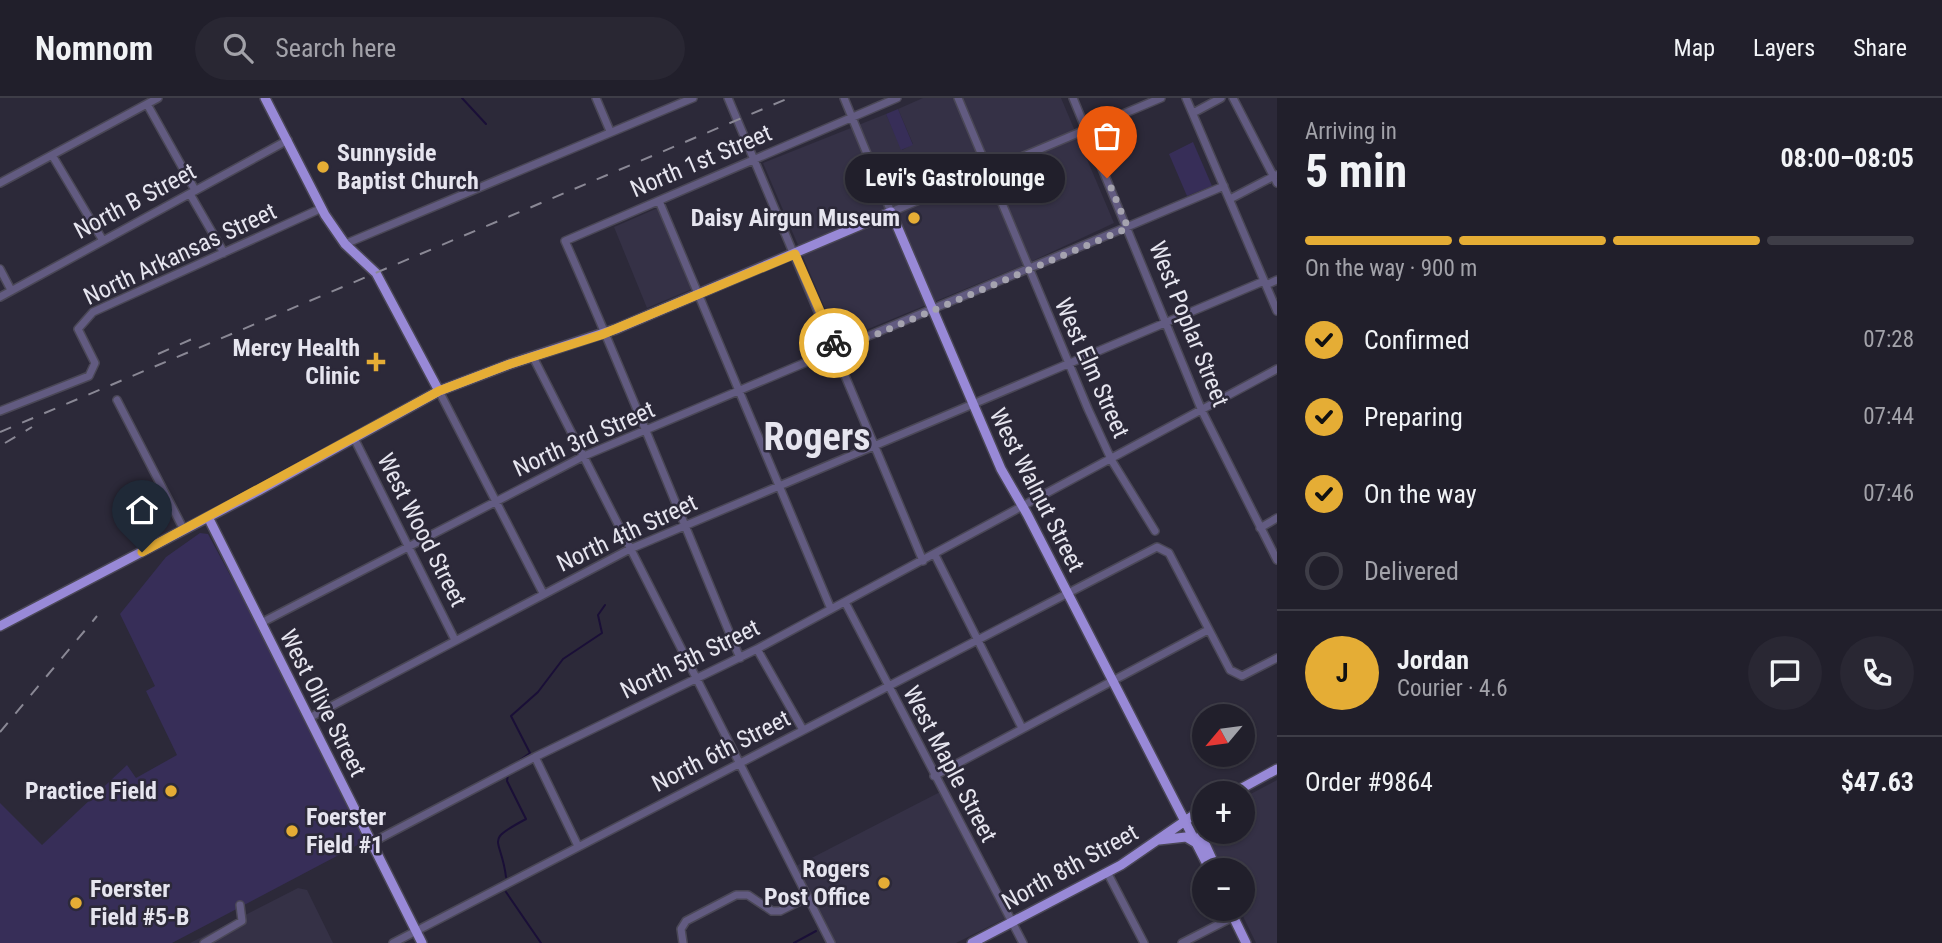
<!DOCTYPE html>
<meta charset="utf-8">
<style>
body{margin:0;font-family:"Roboto Condensed",sans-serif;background:#292733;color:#f1f3f6;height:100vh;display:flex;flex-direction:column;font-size:26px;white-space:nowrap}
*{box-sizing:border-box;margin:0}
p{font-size:23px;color:#a2a2a9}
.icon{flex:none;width:38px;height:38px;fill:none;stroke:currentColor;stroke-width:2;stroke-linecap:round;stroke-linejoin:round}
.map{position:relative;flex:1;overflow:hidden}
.details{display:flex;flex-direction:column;background:#211f2b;width:665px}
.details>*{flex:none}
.needle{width:46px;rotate:241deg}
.buttons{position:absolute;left:1192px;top:606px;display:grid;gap:14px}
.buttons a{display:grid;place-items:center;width:63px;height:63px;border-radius:50%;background:#211f2b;box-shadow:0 2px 5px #0004,0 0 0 2px #3e3d47;font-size:35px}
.pin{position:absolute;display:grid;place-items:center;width:60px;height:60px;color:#fff;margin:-72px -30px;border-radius:50% 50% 50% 0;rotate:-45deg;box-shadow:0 0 7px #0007}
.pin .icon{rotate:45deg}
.courier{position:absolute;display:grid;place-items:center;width:70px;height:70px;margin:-35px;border:5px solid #e5ad35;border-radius:50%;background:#fff;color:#222;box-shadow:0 2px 9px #0007}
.bubble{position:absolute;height:49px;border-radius:24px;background:#211f2b;box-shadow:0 2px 5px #0004,0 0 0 2px #3e3d47;font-size:23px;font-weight:700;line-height:49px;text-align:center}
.head em{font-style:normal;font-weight:700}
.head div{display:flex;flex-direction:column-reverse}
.head{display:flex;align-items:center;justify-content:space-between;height:119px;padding:0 28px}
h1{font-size:46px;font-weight:700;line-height:52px}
.bar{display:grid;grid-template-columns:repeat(4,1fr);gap:10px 7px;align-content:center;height:84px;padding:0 28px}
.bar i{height:9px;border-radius:5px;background:#3e3d47}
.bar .selected{background:#e5ad35}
.bar p{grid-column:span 4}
.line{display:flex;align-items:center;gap:18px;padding:0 28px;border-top:2px solid #3e3d47}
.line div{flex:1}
.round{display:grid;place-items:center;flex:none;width:74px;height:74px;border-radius:37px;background:#292733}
ol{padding:0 28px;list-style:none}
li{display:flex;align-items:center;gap:21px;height:77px}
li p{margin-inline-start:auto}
li .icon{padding:7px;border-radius:50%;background:#e5ad35;color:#111;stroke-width:4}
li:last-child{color:#a2a2a9}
li i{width:38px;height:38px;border:4px solid #3e3d47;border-radius:50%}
header{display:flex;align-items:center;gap:42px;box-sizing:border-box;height:98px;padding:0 35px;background:#211f2b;border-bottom:2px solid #3e3d47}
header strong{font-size:33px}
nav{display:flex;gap:38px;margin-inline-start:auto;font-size:24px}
.search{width:490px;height:63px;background:#292733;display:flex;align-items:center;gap:18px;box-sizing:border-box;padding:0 24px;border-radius:38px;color:#a2a2a9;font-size:26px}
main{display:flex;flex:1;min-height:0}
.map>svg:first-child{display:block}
</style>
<header>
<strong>Nomnom</strong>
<div class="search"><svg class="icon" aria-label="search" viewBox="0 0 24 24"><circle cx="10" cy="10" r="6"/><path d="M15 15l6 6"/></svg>Search here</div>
<nav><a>Map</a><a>Layers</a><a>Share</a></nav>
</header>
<main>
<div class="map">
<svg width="1277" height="845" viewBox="0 0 1277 845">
<rect width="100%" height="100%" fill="#2c2939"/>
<!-- built -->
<path fill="#353146" d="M 923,0 L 1061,0 L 1114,125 L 1026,166 L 839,243 L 763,65 L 886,16 L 902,52 L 913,46 L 898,11 Z
M 660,109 L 692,191 L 647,210 L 614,129 Z
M 1277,682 L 1277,845 L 1256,845 L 1239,810 L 1242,810 L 1242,772 L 1220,772 L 1205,735 L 1242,733 L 1243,700 Z
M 942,693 L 1006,820 L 956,845 L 834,845 L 796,768 Z
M 298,790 L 307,792 L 333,845 L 190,845 Z"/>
<!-- green -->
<path fill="#372e58" d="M 898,11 L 913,47 L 901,52 L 886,16 Z
M 1193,44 L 1212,88 L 1187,98 L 1169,56 Z
M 200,435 L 208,436 L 371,740 L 172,845 L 0,845 L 0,705 L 42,747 L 127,667 L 136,680 L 177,657 L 146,593 L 155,588 L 120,516 L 166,459 Z"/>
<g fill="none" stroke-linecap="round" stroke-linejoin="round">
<!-- stream -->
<path stroke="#1a0f37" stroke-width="2" d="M 462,0 L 486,26
M 509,670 L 530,655 L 511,618 L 538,594 L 563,561 L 602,535 L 598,517 L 605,507
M 506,779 C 501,738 483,744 526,721 L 507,683 L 508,676
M 506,794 L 541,845
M 794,845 L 816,833"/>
<!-- minor casing -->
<g stroke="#4a4756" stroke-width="10">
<path id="minor" d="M 596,0 L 610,33
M 728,0 L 923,463
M 844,0 L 891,114 L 1161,0
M 958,0 L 1088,311 L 1112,363 L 1155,433
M 1073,0 L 1202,313 L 1277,462
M 1186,0 L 1277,213
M 1233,0 L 1277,85
M 147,6 L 195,92
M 1193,15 L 1221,0
M 52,57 L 102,141
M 0,85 L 158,0
M 190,96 L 224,155
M 1230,101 L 1276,77
M 659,103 L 831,511
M 345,146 L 693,0
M 0,171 L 11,192
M 1266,187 L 1277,182
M 0,199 L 288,42
M 533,259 L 831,845
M 439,293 L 543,495
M 117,302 L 184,432
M 0,313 L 89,278 L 95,265 L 78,231 L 93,214 L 322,110
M 354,340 L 455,542
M 1260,430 L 1277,420
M 935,457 L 1022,630
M 845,504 L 1023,845
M 261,525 L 584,358 L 1224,88
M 757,551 L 803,632
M 740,560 C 681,420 626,280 565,143 L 897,0
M 309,620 L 630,451 L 1264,183
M 535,659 L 578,748
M 934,678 L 1208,532
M 373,744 L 535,659 L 757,551 L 1277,271
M 1107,774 L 1144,845
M 204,845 L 242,823 L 240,807
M 393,845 L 1157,449 L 1169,455 L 1230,572 L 1242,578 L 1277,560
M 683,845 L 681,831 L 686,823 L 736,797 L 748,797 L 772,813 L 780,813 L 808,799
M 1182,845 L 1233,819"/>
</g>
<!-- major casing -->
<g stroke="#4a4756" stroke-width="12">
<path id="major" d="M 265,0 L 325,117 L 345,146 L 376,175 L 439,293
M 208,419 L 422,845
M 0,528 L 258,393 L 439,293 L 510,266 L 616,231 L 891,114 L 1001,371 L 1027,416 L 1210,772
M 1233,695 L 1277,671
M 1204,718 L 1201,737 L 1217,772
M 1159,742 L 1186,739 L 1196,745
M 1229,810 L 1246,845
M 972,845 L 1121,767 L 1204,710"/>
</g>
<!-- minor -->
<use href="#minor" stroke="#625b81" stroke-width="7"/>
<!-- major -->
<use href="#major" stroke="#9889d7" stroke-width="9"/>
<!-- rail -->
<path stroke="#8a8895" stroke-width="2" stroke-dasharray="12 12" stroke-linecap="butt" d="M 158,256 L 192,241
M 0,334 L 789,0
M 5,345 L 32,329
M 0,634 L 97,518"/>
</g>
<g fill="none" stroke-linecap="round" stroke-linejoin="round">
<!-- done -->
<path stroke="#a5a3af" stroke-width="7" stroke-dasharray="0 12.6" d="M 834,245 L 837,251 L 870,239 L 1128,130 L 1107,80"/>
<!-- route -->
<path stroke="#e5ad35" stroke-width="9" d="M 142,454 L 439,293 L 510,266 L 601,237 L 795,156 L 834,245"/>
</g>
<!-- markers -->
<g fill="#e5ad35" stroke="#2c2939" stroke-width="2.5">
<circle cx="323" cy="69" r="7"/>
<circle cx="914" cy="120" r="7"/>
<path d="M372.5 253.5h7v7h7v7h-7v7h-7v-7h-7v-7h7z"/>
<circle cx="171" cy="693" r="7"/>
<circle cx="292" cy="733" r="7"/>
<circle cx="884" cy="785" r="7"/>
<circle cx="76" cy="805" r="7"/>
</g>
<g text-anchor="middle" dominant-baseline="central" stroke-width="5" stroke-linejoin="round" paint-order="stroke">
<!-- poi labels -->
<g font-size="24" font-weight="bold" fill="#e6e5ef" stroke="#2c2939" text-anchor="end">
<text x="337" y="55" text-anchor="start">Sunnyside<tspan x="337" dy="28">Baptist Church</tspan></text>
<text x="900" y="120">Daisy Airgun Museum</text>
<text x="360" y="250">Mercy Health<tspan x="360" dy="28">Clinic</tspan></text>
<text x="157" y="693">Practice Field</text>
<text x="306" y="719" text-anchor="start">Foerster<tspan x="306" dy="28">Field #1</tspan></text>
<text x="870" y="771">Rogers<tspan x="870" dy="28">Post Office</tspan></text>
<text x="90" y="791" text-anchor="start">Foerster<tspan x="90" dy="28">Field #5-B</tspan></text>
</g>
<!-- street labels -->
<g font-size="24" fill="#e6e5ef" stroke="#2c2939">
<text transform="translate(701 63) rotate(-23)">North 1st Street</text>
<text transform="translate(135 103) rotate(-28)">North B Street</text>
<text transform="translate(180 156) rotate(-25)">North Arkansas Street</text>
<text transform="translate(1189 226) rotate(68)">West Poplar Street</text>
<text transform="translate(1092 270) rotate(66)">West Elm Street</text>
<text transform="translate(584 341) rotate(-24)">North 3rd Street</text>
<text transform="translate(1037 392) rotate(63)">West Walnut Street</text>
<text transform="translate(422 432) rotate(63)">West Wood Street</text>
<text transform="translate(627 435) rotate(-25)">North 4th Street</text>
<text transform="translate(690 561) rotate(-26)">North 5th Street</text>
<text transform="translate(323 605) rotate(63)">West Olive Street</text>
<text transform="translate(721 653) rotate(-27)">North 6th Street</text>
<text transform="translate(950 666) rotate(62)">West Maple Street</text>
<text transform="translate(1070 769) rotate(-29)">North 8th Street</text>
</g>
<!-- town labels -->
<g font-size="38" font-weight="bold" fill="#e6e5ef" stroke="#2c2939">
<text x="817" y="339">Rogers</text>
</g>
</g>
</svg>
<div class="buttons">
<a><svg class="needle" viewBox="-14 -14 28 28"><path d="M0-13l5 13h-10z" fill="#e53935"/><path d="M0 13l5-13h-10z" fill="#a2a2a9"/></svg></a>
<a>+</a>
<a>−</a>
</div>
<div class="pin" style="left:1107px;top:80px;background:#ea580c"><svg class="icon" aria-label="bag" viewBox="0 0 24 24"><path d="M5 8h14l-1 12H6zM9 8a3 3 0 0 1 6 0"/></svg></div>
<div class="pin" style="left:142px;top:454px;background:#1f2937"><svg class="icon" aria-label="home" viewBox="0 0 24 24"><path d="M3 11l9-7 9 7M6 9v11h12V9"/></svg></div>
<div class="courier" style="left:834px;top:245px"><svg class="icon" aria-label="bike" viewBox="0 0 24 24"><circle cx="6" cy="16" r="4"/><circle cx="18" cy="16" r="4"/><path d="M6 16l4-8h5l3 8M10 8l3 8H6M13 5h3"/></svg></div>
<div class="bubble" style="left:845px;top:56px;width:220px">Levi's Gastrolounge</div>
</div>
<section class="details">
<div class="head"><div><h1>5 min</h1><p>Arriving in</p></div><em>08:00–08:05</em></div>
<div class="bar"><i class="selected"></i><i class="selected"></i><i class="selected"></i><i></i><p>On the way · 900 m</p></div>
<ol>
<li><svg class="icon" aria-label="check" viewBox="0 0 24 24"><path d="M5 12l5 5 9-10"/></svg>Confirmed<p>07:28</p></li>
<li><svg class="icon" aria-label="check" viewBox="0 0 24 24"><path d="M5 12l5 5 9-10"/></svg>Preparing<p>07:44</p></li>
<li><svg class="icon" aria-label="check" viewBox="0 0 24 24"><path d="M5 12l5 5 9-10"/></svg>On the way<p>07:46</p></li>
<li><i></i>Delivered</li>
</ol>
<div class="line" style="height:126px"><b class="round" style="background:#e5ad35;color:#111">J</b><div><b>Jordan</b><p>Courier · 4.6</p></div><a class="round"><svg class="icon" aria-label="chat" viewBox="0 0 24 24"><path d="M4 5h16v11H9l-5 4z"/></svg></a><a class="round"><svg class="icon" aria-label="phone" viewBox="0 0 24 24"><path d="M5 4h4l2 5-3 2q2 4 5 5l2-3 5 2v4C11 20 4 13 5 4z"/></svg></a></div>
<div class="line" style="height:91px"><div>Order #9864</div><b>$47.63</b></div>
</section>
</main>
